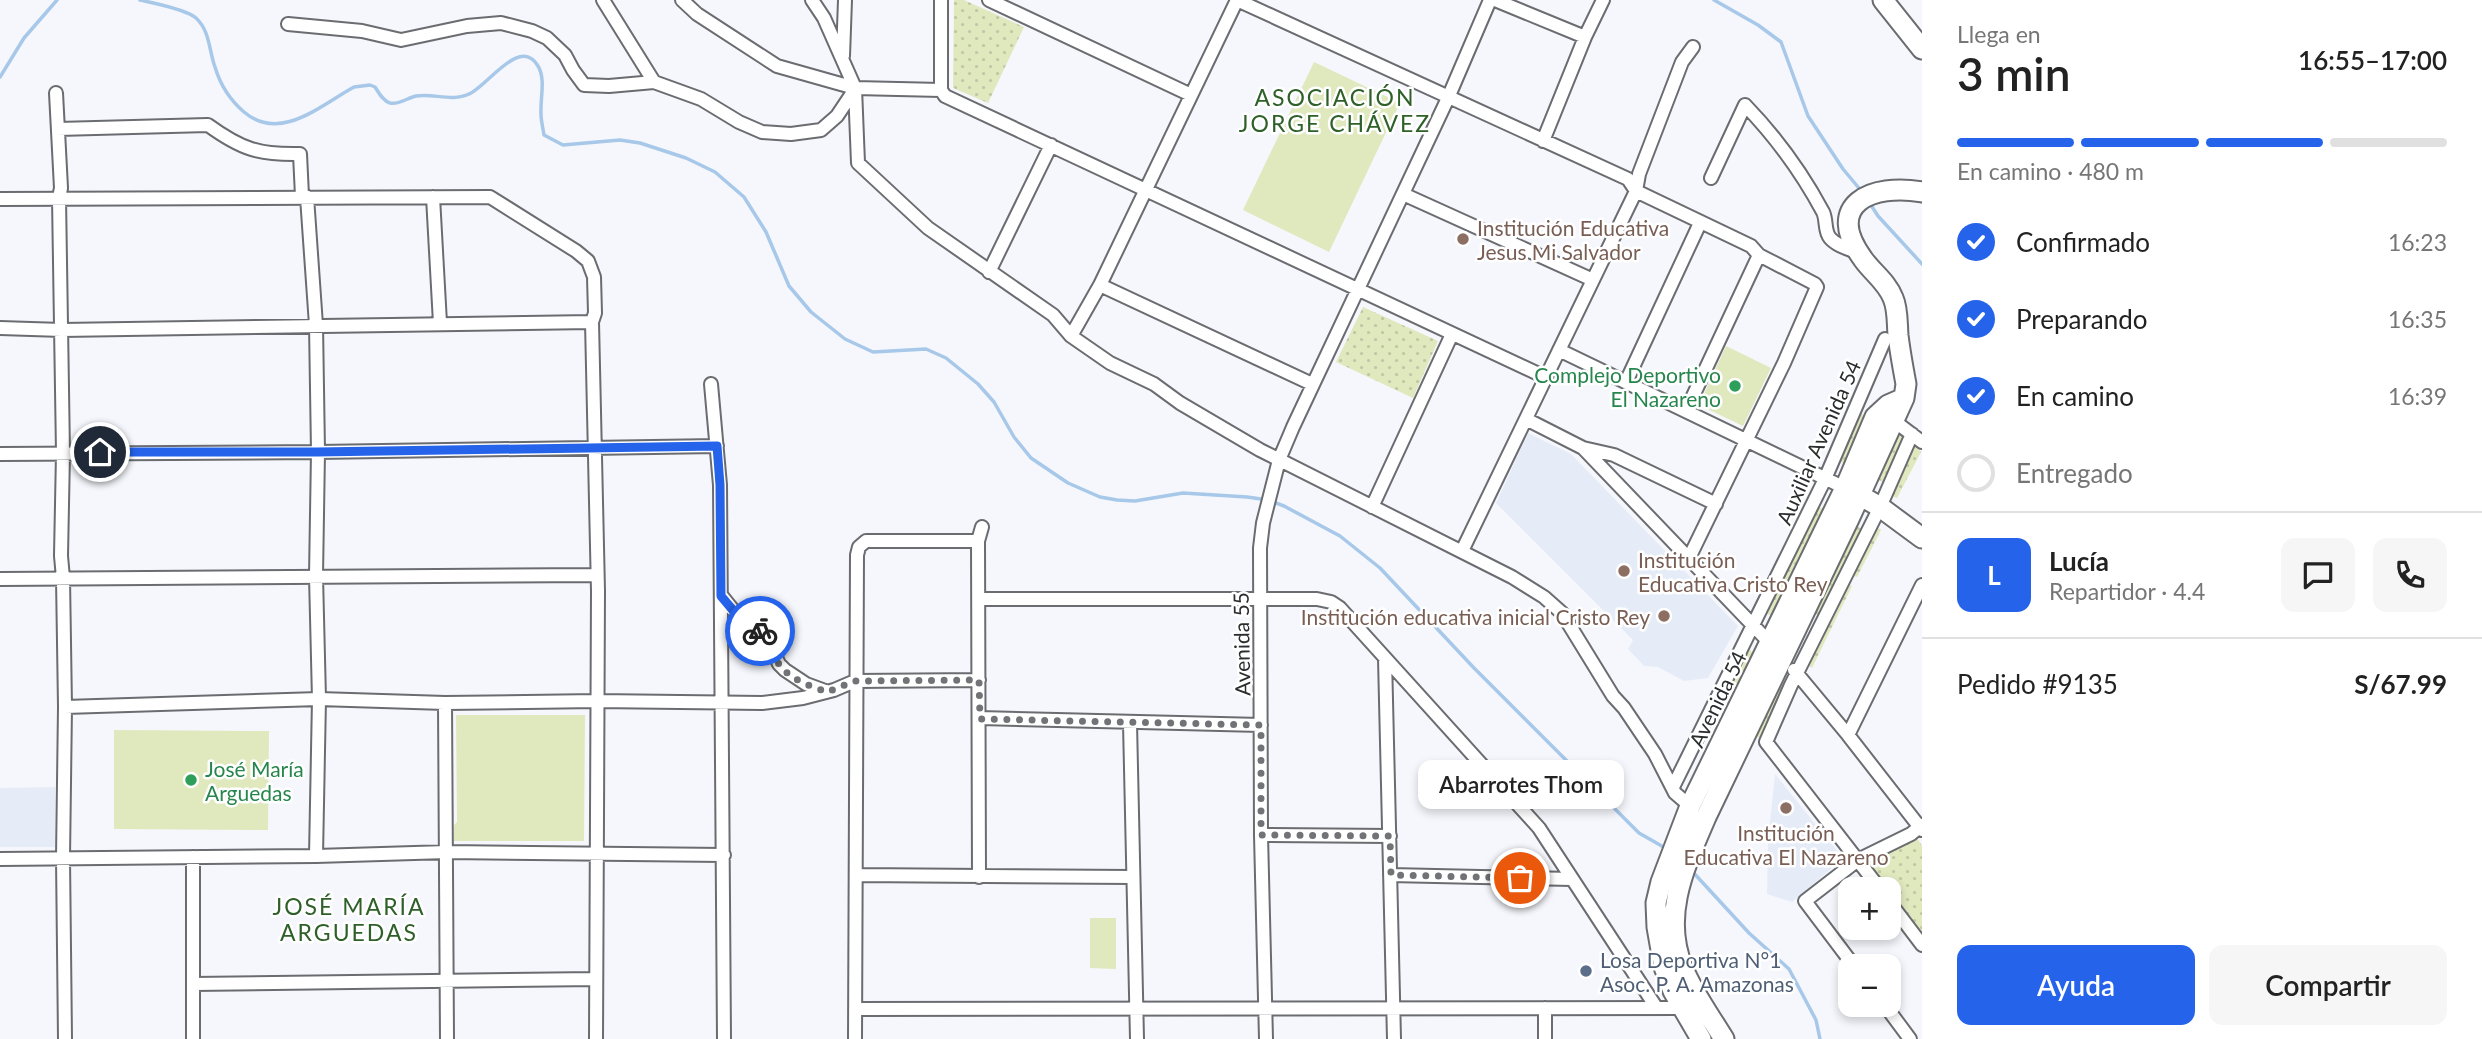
<!DOCTYPE html>
<html lang="es">
<meta charset="utf-8">
<style>
body{margin:0;font-family:Lato,sans-serif;background:#f6f6f6;color:#222;height:100vh;display:flex;flex-direction:column;font-size:26px;white-space:nowrap}
*{box-sizing:border-box;margin:0}
p{font-size:23px;color:#767676}
.icon{flex:none;width:38px;height:38px;fill:none;stroke:currentColor;stroke-width:2;stroke-linecap:round;stroke-linejoin:round}
.map{position:relative;flex:1;overflow:hidden}
.side{display:flex;flex-direction:column;background:#fff;width:560px}
.side>*{flex:none}
.tools{position:absolute;left:1838px;top:877px;display:grid;gap:14px}
.tools a{display:grid;place-items:center;width:63px;height:63px;border-radius:14px;background:#fff;box-shadow:0 4px 10px #0003;font-size:35px}
.pin{position:absolute;display:grid;place-items:center;width:60px;height:60px;color:#fff;margin:-30px;border:4px solid #fff;border-radius:50%;box-shadow:0 2px 7px #0007}
.courier{position:absolute;display:grid;place-items:center;width:70px;height:70px;margin:-35px;border:5px solid #2563eb;border-radius:50%;background:#fff;color:#222;box-shadow:0 2px 9px #0007}
.bubble{position:absolute;height:49px;border-radius:14px;background:#fff;box-shadow:0 4px 10px #0003;font-size:23px;font-weight:600;line-height:49px;text-align:center}
.head em{font-style:normal;font-weight:600}
.head div{display:flex;flex-direction:column-reverse}
.head{display:flex;align-items:center;justify-content:space-between;height:119px;padding:0 35px}
h1{font-size:46px;font-weight:600;line-height:52px}
.bar{display:grid;grid-template-columns:repeat(4,1fr);gap:10px 7px;align-content:center;height:84px;padding:0 35px}
.bar i{height:9px;border-radius:5px;background:#e0e0e0}
.bar .on{background:#2563eb}
.bar p{grid-column:span 4}
.line{display:flex;align-items:center;gap:18px;padding:0 35px;border-top:2px solid #e0e0e0}
.line div{flex:1}
.round{display:grid;place-items:center;flex:none;width:74px;height:74px;border-radius:14px;background:#f6f6f6}
ol{padding:0 35px;list-style:none}
li{display:flex;align-items:center;gap:21px;height:77px}
li p{margin-inline-start:auto}
li .icon{padding:7px;border-radius:50%;background:#2563eb;color:#fff;stroke-width:4}
li:last-child{color:#767676}
li i{width:38px;height:38px;border:4px solid #e0e0e0;border-radius:50%}
.action{display:flex;gap:14px;margin-top:auto;padding:14px 35px}
.action a{flex:1;height:80px;border-radius:14px;background:#2563eb;color:#fff;font-size:28px;font-weight:600;line-height:80px;text-align:center}
.action a+a{background:#f6f6f6;color:#222}
main{display:flex;flex:1;min-height:0}
.map>svg:first-child{display:block}
</style>
<main>
<div class="map">
<svg width="1922" height="1039" viewBox="0 0 1922 1039">
<defs>
<pattern id="grass-dots" width="8" height="8" patternUnits="userSpaceOnUse" patternTransform="scale(1.75)"><rect width="8" height="8" fill="#e0e8be"/><path d="M2 2h.1M6 6h.1" fill="none" stroke="#c0c7a4" stroke-width="1.8" stroke-linecap="round"/></pattern>
</defs>
<rect width="100%" height="100%" fill="#f5f7fc"/>
<!-- built -->
<path fill="#e6ecf7" d="M 1528,433 L 1571,454 L 1738,626 L 1708,678 L 1684,681 L 1658,667 L 1644,666 L 1628,649 L 1633,640 L 1496,503 Z
M 1775,774 L 1837,851 L 1838,863 L 1792,902 L 1767,894 L 1768,841 Z
M 55,787 L 55,847 L 0,847 L 0,788 Z"/>
<!-- grass -->
<path fill="url(#grass-dots)" d="M 954,0 L 964,0 L 1024,27 L 988,103 L 953,88 Z
M 1363,307 L 1438,341 L 1413,398 L 1336,362 Z
M 1859,413 L 1868,417 L 1848,466 L 1838,460 Z
M 1896,430 L 1905,436 L 1884,483 L 1874,477 Z
M 1915,446 L 1921,452 L 1897,498 L 1892,496 Z
M 1817,506 L 1826,510 L 1774,617 L 1765,613 Z
M 1853,524 L 1862,529 L 1819,616 L 1810,612 Z
M 1877,527 L 1881,530 L 1857,577 L 1854,576 Z
M 1850,585 L 1852,586 L 1812,668 L 1809,666 Z
M 1749,648 L 1755,657 L 1738,691 L 1730,685 Z
M 1778,677 L 1787,684 L 1760,739 L 1752,730 Z
M 1916,836 L 1922,846 L 1922,939 L 1888,894 L 1888,889 L 1885,889 L 1867,865 L 1869,860 Z"/>
<!-- park -->
<path fill="#e0e8be" d="M 1314,62 L 1400,103 L 1329,252 L 1243,210 Z
M 1726,346 L 1771,368 L 1743,426 L 1699,405 Z
M 456,715 L 585,715 L 584,841 L 454,841 L 454,825 L 457,822 Z
M 114,730 L 269,731 L 268,830 L 114,829 Z
M 1090,918 L 1116,918 L 1116,969 L 1090,968 Z"/>
<g fill="none" stroke-linecap="round" stroke-linejoin="round">
<!-- stream -->
<path stroke="#a7c8e8" stroke-width="3.5" d="M 140,0 C 153,3 186,9 196,18 C 210,31 209,51 215,67 C 220,84 230,100 244,112 C 280,143 321,105 354,87 L 370,85 L 375,87 C 379,93 383,101 390,103 C 399,105 407,98 416,96 C 433,93 452,102 469,94 C 487,87 520,35 538,66 C 546,79 540,99 541,114 C 541,121 543,128 544,135 L 563,145 L 620,140 L 640,143 L 686,158 L 715,172 L 744,197 L 766,232 L 789,286 L 811,312 L 845,339 L 873,352 L 926,349 L 946,358 L 978,384 L 994,402 L 1014,437 L 1031,458 L 1068,483 L 1100,497 L 1117,500 L 1135,501 L 1183,493 L 1247,497 L 1268,500 L 1284,506 L 1340,536 L 1380,568 L 1474,668 L 1639,833 L 1667,849
M 1714,0 L 1758,25 L 1781,42 L 1808,116 L 1843,169 L 1863,193
M 0,77 L 24,38 L 57,0
M 1869,202 L 1878,216 L 1922,264
M 1691,870 L 1749,933 L 1789,969 L 1816,1020 L 1820,1039"/>
<!-- street casing -->
<g stroke="#6a6c70" stroke-width="16">
<path id="street" d="M 603,0 L 654,82 L 701,99 L 739,122 L 762,132 L 791,134 L 821,130 L 837,116 L 855,89
M 682,0 L 697,14 L 777,66 L 855,88 L 941,90
M 812,0 L 824,18 L 855,88 L 858,163 L 928,228 L 1053,315 L 1071,336 L 1110,363 L 1154,384 L 1180,403 L 1260,450 L 1512,577 L 1544,597 L 1562,613 L 1613,696 L 1624,708 L 1655,754 L 1675,793 L 1690,806
M 941,0 L 941,90 L 945,96 L 1545,377
M 989,0 L 1191,95
M 1237,0 L 1628,179 L 1636,191 L 1751,246 L 1759,255 L 1815,284 L 1817,287 L 1784,363 L 1689,558
M 1495,0 L 1585,37
M 288,24 L 362,31 L 401,40 L 467,26 L 501,23 L 532,31 L 547,38 L 565,55 L 573,70 L 584,85 L 609,86 L 654,82
M 843,56 L 845,0
M 56,93 L 61,188 L 59,198 L 63,453 L 61,556 L 63,578 L 65,707 L 63,858 L 65,1039
M 58,129 L 208,125 C 241,149 259,155 300,154 L 302,196
M 1543,141 L 1585,37 L 1603,0
M 1711,178 L 1745,105 C 1775,136 1802,173 1823,212 C 1827,220 1824,231 1830,238 C 1837,246 1849,249 1859,253
M 1403,194 L 1593,280
M 307,197 L 316,325 L 318,452 L 316,576 L 319,699 L 316,856
M 433,197 L 440,323
M 0,199 L 490,197 L 576,251 L 588,261 L 594,277 L 595,313 L 592,322 L 598,591 L 596,1039
M 989,272 L 1051,145
M 1100,285 L 1312,384
M 0,328 L 62,330 L 592,322
M 1071,336 L 1100,285 L 1237,0
M 1559,350 L 1845,488
M 1626,382 L 1700,223
M 711,384 L 720,485 L 724,1039
M 1686,411 L 1759,255
M 1889,417 L 1922,442
M 1526,419 L 1583,448 L 1769,642
M 1583,448 L 1614,455 L 1716,504
M 0,454 L 318,452 L 717,446
M 1372,507 L 1452,334
M 1462,551 L 1636,191 L 1639,174 L 1682,62 L 1693,47
M 0,579 L 597,575
M 721,595 L 737,615 L 766,635 L 779,664 L 785,670 L 806,684 L 825,691
M 979,599 L 1317,599 L 1331,602 L 1340,608 L 1539,828 L 1656,1007
M 1385,658 L 1394,1039
M 1794,670 L 1848,735 L 1922,830
M 445,703 L 447,1039
M 65,707 L 319,699 L 445,703 L 597,701 L 762,703 L 803,698 L 834,690 L 855,681 L 979,680
M 980,718 L 1261,725
M 1130,723 L 1137,1039
M 1848,735 L 1922,585
M 1673,787 L 1825,479 L 1885,339
M 1261,835 L 1390,836
M 0,859 L 316,856 L 447,852 L 724,855
M 857,875 L 1133,877
M 1390,875 L 1572,879
M 979,877 L 978,541 L 982,527
M 1880,889 L 1766,742 L 1791,685 L 1880,507 L 1912,434
M 1888,900 L 1922,945
M 1854,966 L 1805,901 L 1858,860 L 1911,834 L 1922,825
M 193,984 L 596,979
M 1884,1004 L 1910,1039
M 855,1009 L 1682,1008
M 193,1039 L 193,857
M 855,1039 L 857,555 L 859,547 L 866,541 L 978,541
M 1266,1039 L 1261,835 L 1260,548 L 1263,523 L 1279,460 L 1293,427 L 1448,98 L 1490,0
M 1545,1039 L 1545,1008"/>
</g>
<!-- secondary casing -->
<g stroke="#6a6c70" stroke-width="23">
<path id="secondary" d="M 1883,0 L 1922,49
M 1849,489 L 1880,507 L 1922,538
M 1701,1039 L 1673,991 L 1664,967 L 1657,927 L 1656,903 L 1661,882 L 1690,806 L 1845,488 L 1875,417 L 1888,405 L 1904,398
M 1724,1039 C 1710,1016 1693,993 1683,968 C 1661,915 1685,866 1706,817 L 1849,519 L 1904,398 L 1906,384 C 1903,368 1900,352 1898,335 C 1897,323 1898,309 1893,298 C 1887,282 1872,272 1863,259 C 1823,204 1872,183 1922,192"/>
</g>
<!-- street -->
<use href="#street" stroke="#fff" stroke-width="12"/>
<!-- secondary -->
<use href="#secondary" stroke="#fff" stroke-width="19"/>
</g>
<g fill="none" stroke-linecap="round" stroke-linejoin="round">
<!-- done -->
<path stroke="#727376" stroke-width="7" stroke-dasharray="0 12.6" d="M 760,631 C 772,640 771,653 779,664 C 789,679 810,686 827,692 L 855,681 L 979,680 L 980,719 L 1261,725 L 1261,835 L 1390,836 L 1391,875 L 1520,878"/>
<!-- route -->
<path stroke="#2563eb" stroke-width="9" d="M 100,452 L 317,452 L 717,446 L 720,485 L 721,596 L 737,615 L 760,631"/>
</g>
<!-- markers -->
<g fill="#8d6e63" stroke="#fff" stroke-width="2.5">
<circle cx="1463" cy="239" r="7"/>
<circle cx="1624" cy="571" r="7"/>
<circle cx="1664" cy="616" r="7"/>
<circle cx="1786" cy="808" r="7"/>
</g>
<g fill="#2e9e5b" stroke="#fff" stroke-width="2.5">
<circle cx="1735" cy="386" r="7"/>
<circle cx="191" cy="780" r="7"/>
</g>
<circle fill="#5c6f8a" stroke="#fff" stroke-width="2.5" cx="1586" cy="971" r="7"/>
<g text-anchor="middle" dominant-baseline="central" stroke-width="5" stroke-linejoin="round" paint-order="stroke">
<!-- education labels -->
<g font-size="21" fill="#785e54" stroke="#fff" text-anchor="start">
<text x="1477" y="227">Institución Educativa<tspan x="1477" dy="24">Jesus Mi Salvador</tspan></text>
<text x="1638" y="559">Institución<tspan x="1638" dy="24">Educativa Cristo Rey</tspan></text>
<text x="1650" y="616" text-anchor="end">Institución educativa inicial Cristo Rey</text>
<text x="1786" y="832" text-anchor="middle">Institución<tspan x="1786" dy="24">Educativa El Nazareno</tspan></text>
</g>
<!-- leisure labels -->
<g font-size="21" fill="#27864d" stroke="#fff" text-anchor="end">
<text x="1721" y="374">Complejo Deportivo<tspan x="1721" dy="24">El Nazareno</tspan></text>
<text x="205" y="768" text-anchor="start">José María<tspan x="205" dy="24">Arguedas</tspan></text>
</g>
<!-- street labels -->
<g font-size="21" fill="#2b2c2e" stroke="#fff">
<text transform="translate(1818 442) rotate(-66)">Auxiliar Avenida 54</text>
<text transform="translate(1241 644) rotate(-91)">Avenida 55</text>
<text transform="translate(1717 699) rotate(-64)">Avenida 54</text>
</g>
<!-- service labels -->
<g font-size="21" fill="#4e5e75" stroke="#fff" text-anchor="start">
<text x="1600" y="959">Losa Deportiva N°1<tspan x="1600" dy="24">Asoc. P. A. Amazonas</tspan></text>
</g>
<!-- neighbourhood labels -->
<g font-size="23" letter-spacing="2" fill="#2f6029" stroke="#fff">
<text x="1335" y="97">ASOCIACIÓN<tspan x="1335" dy="26">JORGE CHÁVEZ</tspan></text>
<text x="349" y="906">JOSÉ MARÍA<tspan x="349" dy="26">ARGUEDAS</tspan></text>
</g>
</g>
</svg>
<div class="tools">
<a>+</a>
<a>−</a>
</div>
<div class="pin" style="left:1520px;top:878px;background:#ea580c"><svg class="icon" aria-label="bag" viewBox="0 0 24 24"><path d="M5 8h14l-1 12H6zM9 8a3 3 0 0 1 6 0"/></svg></div>
<div class="pin" style="left:100px;top:452px;background:#1f2937"><svg class="icon" aria-label="home" viewBox="0 0 24 24"><path d="M3 11l9-7 9 7M6 9v11h12V9"/></svg></div>
<div class="courier" style="left:760px;top:631px"><svg class="icon" aria-label="bike" viewBox="0 0 24 24"><circle cx="6" cy="16" r="4"/><circle cx="18" cy="16" r="4"/><path d="M6 16l4-8h5l3 8M10 8l3 8H6M13 5h3"/></svg></div>
<div class="bubble" style="left:1418px;top:760px;width:206px">Abarrotes Thom</div>
</div>
<section class="side">
<div class="head"><div><h1>3 min</h1><p>Llega en</p></div><em>16:55–17:00</em></div>
<div class="bar"><i class="on"></i><i class="on"></i><i class="on"></i><i></i><p>En camino · 480 m</p></div>
<ol>
<li><svg class="icon" aria-label="check" viewBox="0 0 24 24"><path d="M5 12l5 5 9-10"/></svg>Confirmado<p>16:23</p></li>
<li><svg class="icon" aria-label="check" viewBox="0 0 24 24"><path d="M5 12l5 5 9-10"/></svg>Preparando<p>16:35</p></li>
<li><svg class="icon" aria-label="check" viewBox="0 0 24 24"><path d="M5 12l5 5 9-10"/></svg>En camino<p>16:39</p></li>
<li><i></i>Entregado</li>
</ol>
<div class="line" style="height:126px"><b class="round" style="background:#2563eb;color:#fff">L</b><div><b>Lucía</b><p>Repartidor · 4.4</p></div><a class="round"><svg class="icon" aria-label="chat" viewBox="0 0 24 24"><path d="M4 5h16v11H9l-5 4z"/></svg></a><a class="round"><svg class="icon" aria-label="phone" viewBox="0 0 24 24"><path d="M5 4h4l2 5-3 2q2 4 5 5l2-3 5 2v4C11 20 4 13 5 4z"/></svg></a></div>
<div class="line" style="height:91px"><div>Pedido #9135</div><b>S/67.99</b></div>
<div class="action"><a>Ayuda</a><a>Compartir</a></div>
</section>
</main>
